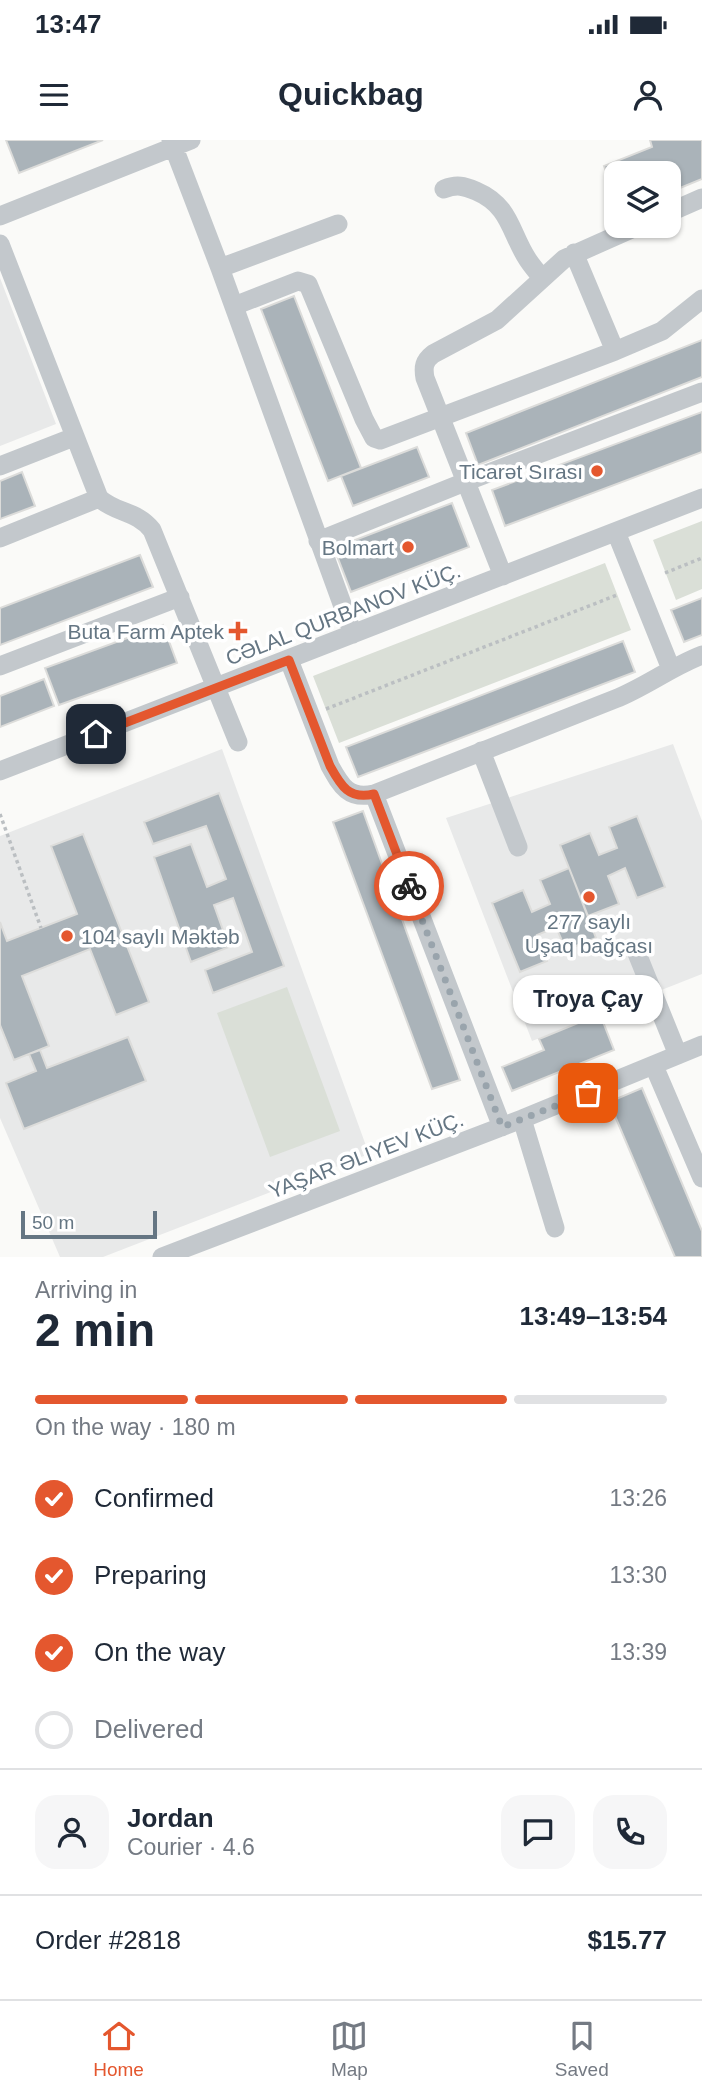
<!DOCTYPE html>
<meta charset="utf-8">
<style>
body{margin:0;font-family:Arial,sans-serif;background:#f6f6f7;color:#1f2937;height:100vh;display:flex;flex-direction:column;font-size:26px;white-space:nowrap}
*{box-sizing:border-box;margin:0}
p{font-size:23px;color:#747a83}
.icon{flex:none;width:38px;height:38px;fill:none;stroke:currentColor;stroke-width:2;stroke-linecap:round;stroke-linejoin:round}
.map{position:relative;height:1117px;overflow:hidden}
.drawer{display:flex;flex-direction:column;background:#fff;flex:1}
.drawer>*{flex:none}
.controls{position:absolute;left:604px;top:21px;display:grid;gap:14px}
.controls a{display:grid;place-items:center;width:77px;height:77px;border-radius:14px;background:#fff;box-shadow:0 2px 5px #0004;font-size:35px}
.scale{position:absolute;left:21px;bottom:18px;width:136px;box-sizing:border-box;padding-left:7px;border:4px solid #657683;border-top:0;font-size:19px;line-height:24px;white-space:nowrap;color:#657683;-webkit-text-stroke:5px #fff;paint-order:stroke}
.pin{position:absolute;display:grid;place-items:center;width:60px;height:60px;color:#fff;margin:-30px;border-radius:14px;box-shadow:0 4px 10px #0006}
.courier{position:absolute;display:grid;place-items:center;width:70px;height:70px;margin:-35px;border:5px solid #e4572e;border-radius:50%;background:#fff;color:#222;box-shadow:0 2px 9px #0007}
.bubble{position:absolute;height:49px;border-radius:21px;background:#fff;box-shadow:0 2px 5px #0004;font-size:23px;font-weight:700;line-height:49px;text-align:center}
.headline em{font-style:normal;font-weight:700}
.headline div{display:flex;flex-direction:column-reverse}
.headline{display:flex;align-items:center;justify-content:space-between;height:119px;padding:0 35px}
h1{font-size:46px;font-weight:700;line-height:52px}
.bar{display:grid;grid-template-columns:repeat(4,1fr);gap:10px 7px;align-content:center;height:84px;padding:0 35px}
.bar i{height:9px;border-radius:5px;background:#e0e1e3}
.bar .active{background:#e4572e}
.bar p{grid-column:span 4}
.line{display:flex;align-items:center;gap:18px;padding:0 35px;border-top:2px solid #e0e1e3}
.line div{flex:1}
.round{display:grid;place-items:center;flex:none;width:74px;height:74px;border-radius:21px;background:#f6f6f7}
ol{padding:0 35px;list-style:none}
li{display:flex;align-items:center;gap:21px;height:77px}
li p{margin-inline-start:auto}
li .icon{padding:7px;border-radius:50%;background:#e4572e;color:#fff;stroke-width:4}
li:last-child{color:#747a83}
li i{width:38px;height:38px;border:4px solid #e0e1e3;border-radius:50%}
.status{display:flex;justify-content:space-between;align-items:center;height:49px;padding:0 35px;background:#fff;direction:ltr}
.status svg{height:19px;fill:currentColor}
header{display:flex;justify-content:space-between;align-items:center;height:91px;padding:0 35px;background:#fff;font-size:32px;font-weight:700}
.tabs{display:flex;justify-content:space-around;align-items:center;height:98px;border-top:2px solid #e0e1e3;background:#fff;font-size:19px;color:#747a83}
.tabs a{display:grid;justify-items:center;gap:4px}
.tabs .active{color:#e4572e}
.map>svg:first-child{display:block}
</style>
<div class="status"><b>13:47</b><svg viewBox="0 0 49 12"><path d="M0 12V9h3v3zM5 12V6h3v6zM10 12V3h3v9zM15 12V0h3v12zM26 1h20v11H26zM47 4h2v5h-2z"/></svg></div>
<header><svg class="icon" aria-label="menu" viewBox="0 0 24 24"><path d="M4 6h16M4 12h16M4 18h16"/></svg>Quickbag<svg class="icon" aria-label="person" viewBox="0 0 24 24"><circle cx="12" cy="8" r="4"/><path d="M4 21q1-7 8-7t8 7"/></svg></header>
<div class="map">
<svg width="702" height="1117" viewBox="0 0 702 1117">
<rect width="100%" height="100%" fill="#fafaf8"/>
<!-- built -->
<path fill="#e8e9e9" d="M 0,138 L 56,284 L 0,306 Z
M 673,604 L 702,681 L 702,834 L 532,901 L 446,678 Z
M 222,609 L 369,1014 L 103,1117 L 60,1117 L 0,978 L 0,696 Z"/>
<!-- green -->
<path fill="#dadfd7" d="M 702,381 L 702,449 L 676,460 L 653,400 Z
M 605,423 L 631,490 L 339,603 L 313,536 Z
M 287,847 L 340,991 L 270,1017 L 217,873 Z"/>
<!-- building -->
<path fill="#aab3b9" stroke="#dcdcda" stroke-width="2" d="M 6,0 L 103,0 L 19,33 Z
M 650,0 L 702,0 L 702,39 L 668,53 L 668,33 L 616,33 L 616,57 L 604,26 L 652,7 Z
M 294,156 L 361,328 L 328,341 L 261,169 Z
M 702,200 L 702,237 L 478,325 L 466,293 Z
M 702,272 L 702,312 L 505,386 L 492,350 Z
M 417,307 L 429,337 L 353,366 L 341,336 Z
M 22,332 L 35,366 L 0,379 L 0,341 Z
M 452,363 L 469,407 L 351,452 L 334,408 Z
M 140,415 L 153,447 L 0,505 L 0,468 Z
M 702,458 L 702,495 L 684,502 L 671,470 Z
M 163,485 L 177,523 L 59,565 L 45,528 Z
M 623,501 L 635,532 L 358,637 L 346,607 Z
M 44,539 L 54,566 L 0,587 L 0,556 Z
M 219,653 L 284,826 L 213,853 L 205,830 L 252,812 L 233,758 L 214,765 L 229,807 L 191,822 L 154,717 L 191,704 L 207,747 L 226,739 L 206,686 L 153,704 L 144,682 Z
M 363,671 L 460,940 L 432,949 L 333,682 Z
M 637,676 L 665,747 L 637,758 L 625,728 L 608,736 L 619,764 L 588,776 L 560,705 L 590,693 L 599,715 L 617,708 L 609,687 Z
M 83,694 L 149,862 L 116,875 L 90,809 L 22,836 L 49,906 L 14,920 L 0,885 L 0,782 L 7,801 L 77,774 L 51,706 Z
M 569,728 L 596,798 L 566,810 L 556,787 L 537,795 L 547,821 L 520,832 L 492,763 L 523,750 L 532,772 L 550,764 L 540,740 Z
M 600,874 L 614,910 L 512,951 L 502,927 L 544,910 L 539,899 Z
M 128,897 L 146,941 L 24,989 L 6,943 L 36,931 L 29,914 L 40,910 L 47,928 Z
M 642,948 L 702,1091 L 702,1117 L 675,1117 L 609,962 Z"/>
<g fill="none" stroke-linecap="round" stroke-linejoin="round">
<!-- path -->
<path stroke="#bbbfc2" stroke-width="3.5" stroke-dasharray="3.5 3.5" stroke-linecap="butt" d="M 665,433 L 702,418
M 326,569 L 617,455
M 0,674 L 41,788"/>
<!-- minor -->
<path stroke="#c3c8cc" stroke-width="19" d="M 171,0 L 220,128 L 353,494
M 444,49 C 457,44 464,46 476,51 C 511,66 510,93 528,120 C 532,126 537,132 542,138
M 668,73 L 702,58
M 0,76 L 191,0
M 0,104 L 99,358 C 117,374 136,370 152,390 L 238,602
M 574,113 L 615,211
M 220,128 L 338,84
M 234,166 L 298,141 L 308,144 L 364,279 L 374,298 L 380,300 L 615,211 L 662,191 L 702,159
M 0,326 L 74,297
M 616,392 L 671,529
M 0,398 L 99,358
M 318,401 L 465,342 L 702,252
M 503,436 L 425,238 C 423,227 424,221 433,214 L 497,180 L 564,119 L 638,86
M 289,520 L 330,626 C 341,646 349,660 374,654 L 502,987
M 0,526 L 180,457
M 481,611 L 518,707
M 0,631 L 702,358
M 374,654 L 615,559 C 645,547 671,527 702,515
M 636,811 L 678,915
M 654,926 L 702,1038
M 522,979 L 555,1088
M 162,1117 L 522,979 L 702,905"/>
</g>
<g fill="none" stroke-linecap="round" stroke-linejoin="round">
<!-- done -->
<path stroke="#99a4ac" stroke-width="7" stroke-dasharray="0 12.6" d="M 409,746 L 502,987 L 588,953"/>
<!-- route -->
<path stroke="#e4572e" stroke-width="9" d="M 96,594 L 289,520 L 330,626 C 341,646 349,660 374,654 L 409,746"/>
</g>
<!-- markers -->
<g fill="#e4572e" stroke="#fff" stroke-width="2.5">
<circle cx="597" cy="331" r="7"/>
<circle cx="408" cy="407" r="7"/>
<path d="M234.5 480.5h7v7h7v7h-7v7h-7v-7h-7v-7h7z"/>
<circle cx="589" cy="757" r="7"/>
<circle cx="67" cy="796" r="7"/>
</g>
<g text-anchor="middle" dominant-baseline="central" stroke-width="7" stroke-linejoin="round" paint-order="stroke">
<!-- poi labels -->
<g font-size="21" fill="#657683" stroke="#fff" text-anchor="end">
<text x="583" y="331">Ticarət Sırası</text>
<text x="394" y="407">Bolmart</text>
<text x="224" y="491">Buta Farm Aptek</text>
<text x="589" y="781" text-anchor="middle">277 saylı<tspan x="589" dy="24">Uşaq bağçası</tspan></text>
<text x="81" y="796" text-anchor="start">104 saylı Məktəb</text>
</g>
<!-- street labels -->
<g font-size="21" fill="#657683" stroke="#fff">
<text transform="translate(343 474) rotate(-21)">CƏLAL QURBANOV KÜÇ.</text>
<text transform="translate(366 1015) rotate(-21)">YAŞAR ƏLIYEV KÜÇ.</text>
</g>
</g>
</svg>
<div class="controls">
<a><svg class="icon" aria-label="layers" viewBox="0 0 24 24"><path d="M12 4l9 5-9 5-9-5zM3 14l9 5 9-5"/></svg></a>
</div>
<div class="scale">50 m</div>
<div class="pin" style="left:588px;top:953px;background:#ea580c"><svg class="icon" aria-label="bag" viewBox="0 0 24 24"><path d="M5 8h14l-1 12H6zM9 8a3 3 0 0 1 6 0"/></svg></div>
<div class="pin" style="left:96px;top:594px;background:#1f2937"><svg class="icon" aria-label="home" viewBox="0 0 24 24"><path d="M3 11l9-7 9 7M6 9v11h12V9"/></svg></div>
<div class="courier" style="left:409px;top:746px"><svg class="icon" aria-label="bike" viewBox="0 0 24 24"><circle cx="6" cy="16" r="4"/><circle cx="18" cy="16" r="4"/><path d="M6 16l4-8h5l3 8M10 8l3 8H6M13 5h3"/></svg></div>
<div class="bubble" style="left:513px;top:835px;width:150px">Troya Çay</div>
</div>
<section class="drawer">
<div class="headline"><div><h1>2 min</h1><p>Arriving in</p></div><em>13:49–13:54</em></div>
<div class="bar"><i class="active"></i><i class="active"></i><i class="active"></i><i></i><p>On the way · 180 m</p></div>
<ol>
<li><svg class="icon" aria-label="check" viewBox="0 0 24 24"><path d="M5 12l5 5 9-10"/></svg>Confirmed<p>13:26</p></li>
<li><svg class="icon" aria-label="check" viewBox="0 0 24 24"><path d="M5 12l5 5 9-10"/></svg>Preparing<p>13:30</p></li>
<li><svg class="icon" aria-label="check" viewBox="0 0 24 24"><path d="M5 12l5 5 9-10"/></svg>On the way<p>13:39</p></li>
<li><i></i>Delivered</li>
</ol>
<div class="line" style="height:126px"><a class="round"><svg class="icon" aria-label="person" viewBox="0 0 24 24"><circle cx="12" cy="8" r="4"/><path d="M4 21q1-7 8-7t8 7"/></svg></a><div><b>Jordan</b><p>Courier · 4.6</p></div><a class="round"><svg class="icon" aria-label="chat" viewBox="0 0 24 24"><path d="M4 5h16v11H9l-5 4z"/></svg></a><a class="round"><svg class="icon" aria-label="phone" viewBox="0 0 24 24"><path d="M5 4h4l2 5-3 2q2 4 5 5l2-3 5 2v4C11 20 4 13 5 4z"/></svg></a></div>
<div class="line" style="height:91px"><div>Order #2818</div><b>$15.77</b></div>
</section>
<nav class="tabs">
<a class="active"><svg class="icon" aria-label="home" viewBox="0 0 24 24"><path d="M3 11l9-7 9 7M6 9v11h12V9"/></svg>Home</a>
<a><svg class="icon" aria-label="map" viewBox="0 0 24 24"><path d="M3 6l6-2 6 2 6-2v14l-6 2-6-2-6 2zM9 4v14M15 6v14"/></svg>Map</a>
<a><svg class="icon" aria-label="saved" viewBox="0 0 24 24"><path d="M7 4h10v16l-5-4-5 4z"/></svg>Saved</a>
</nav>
